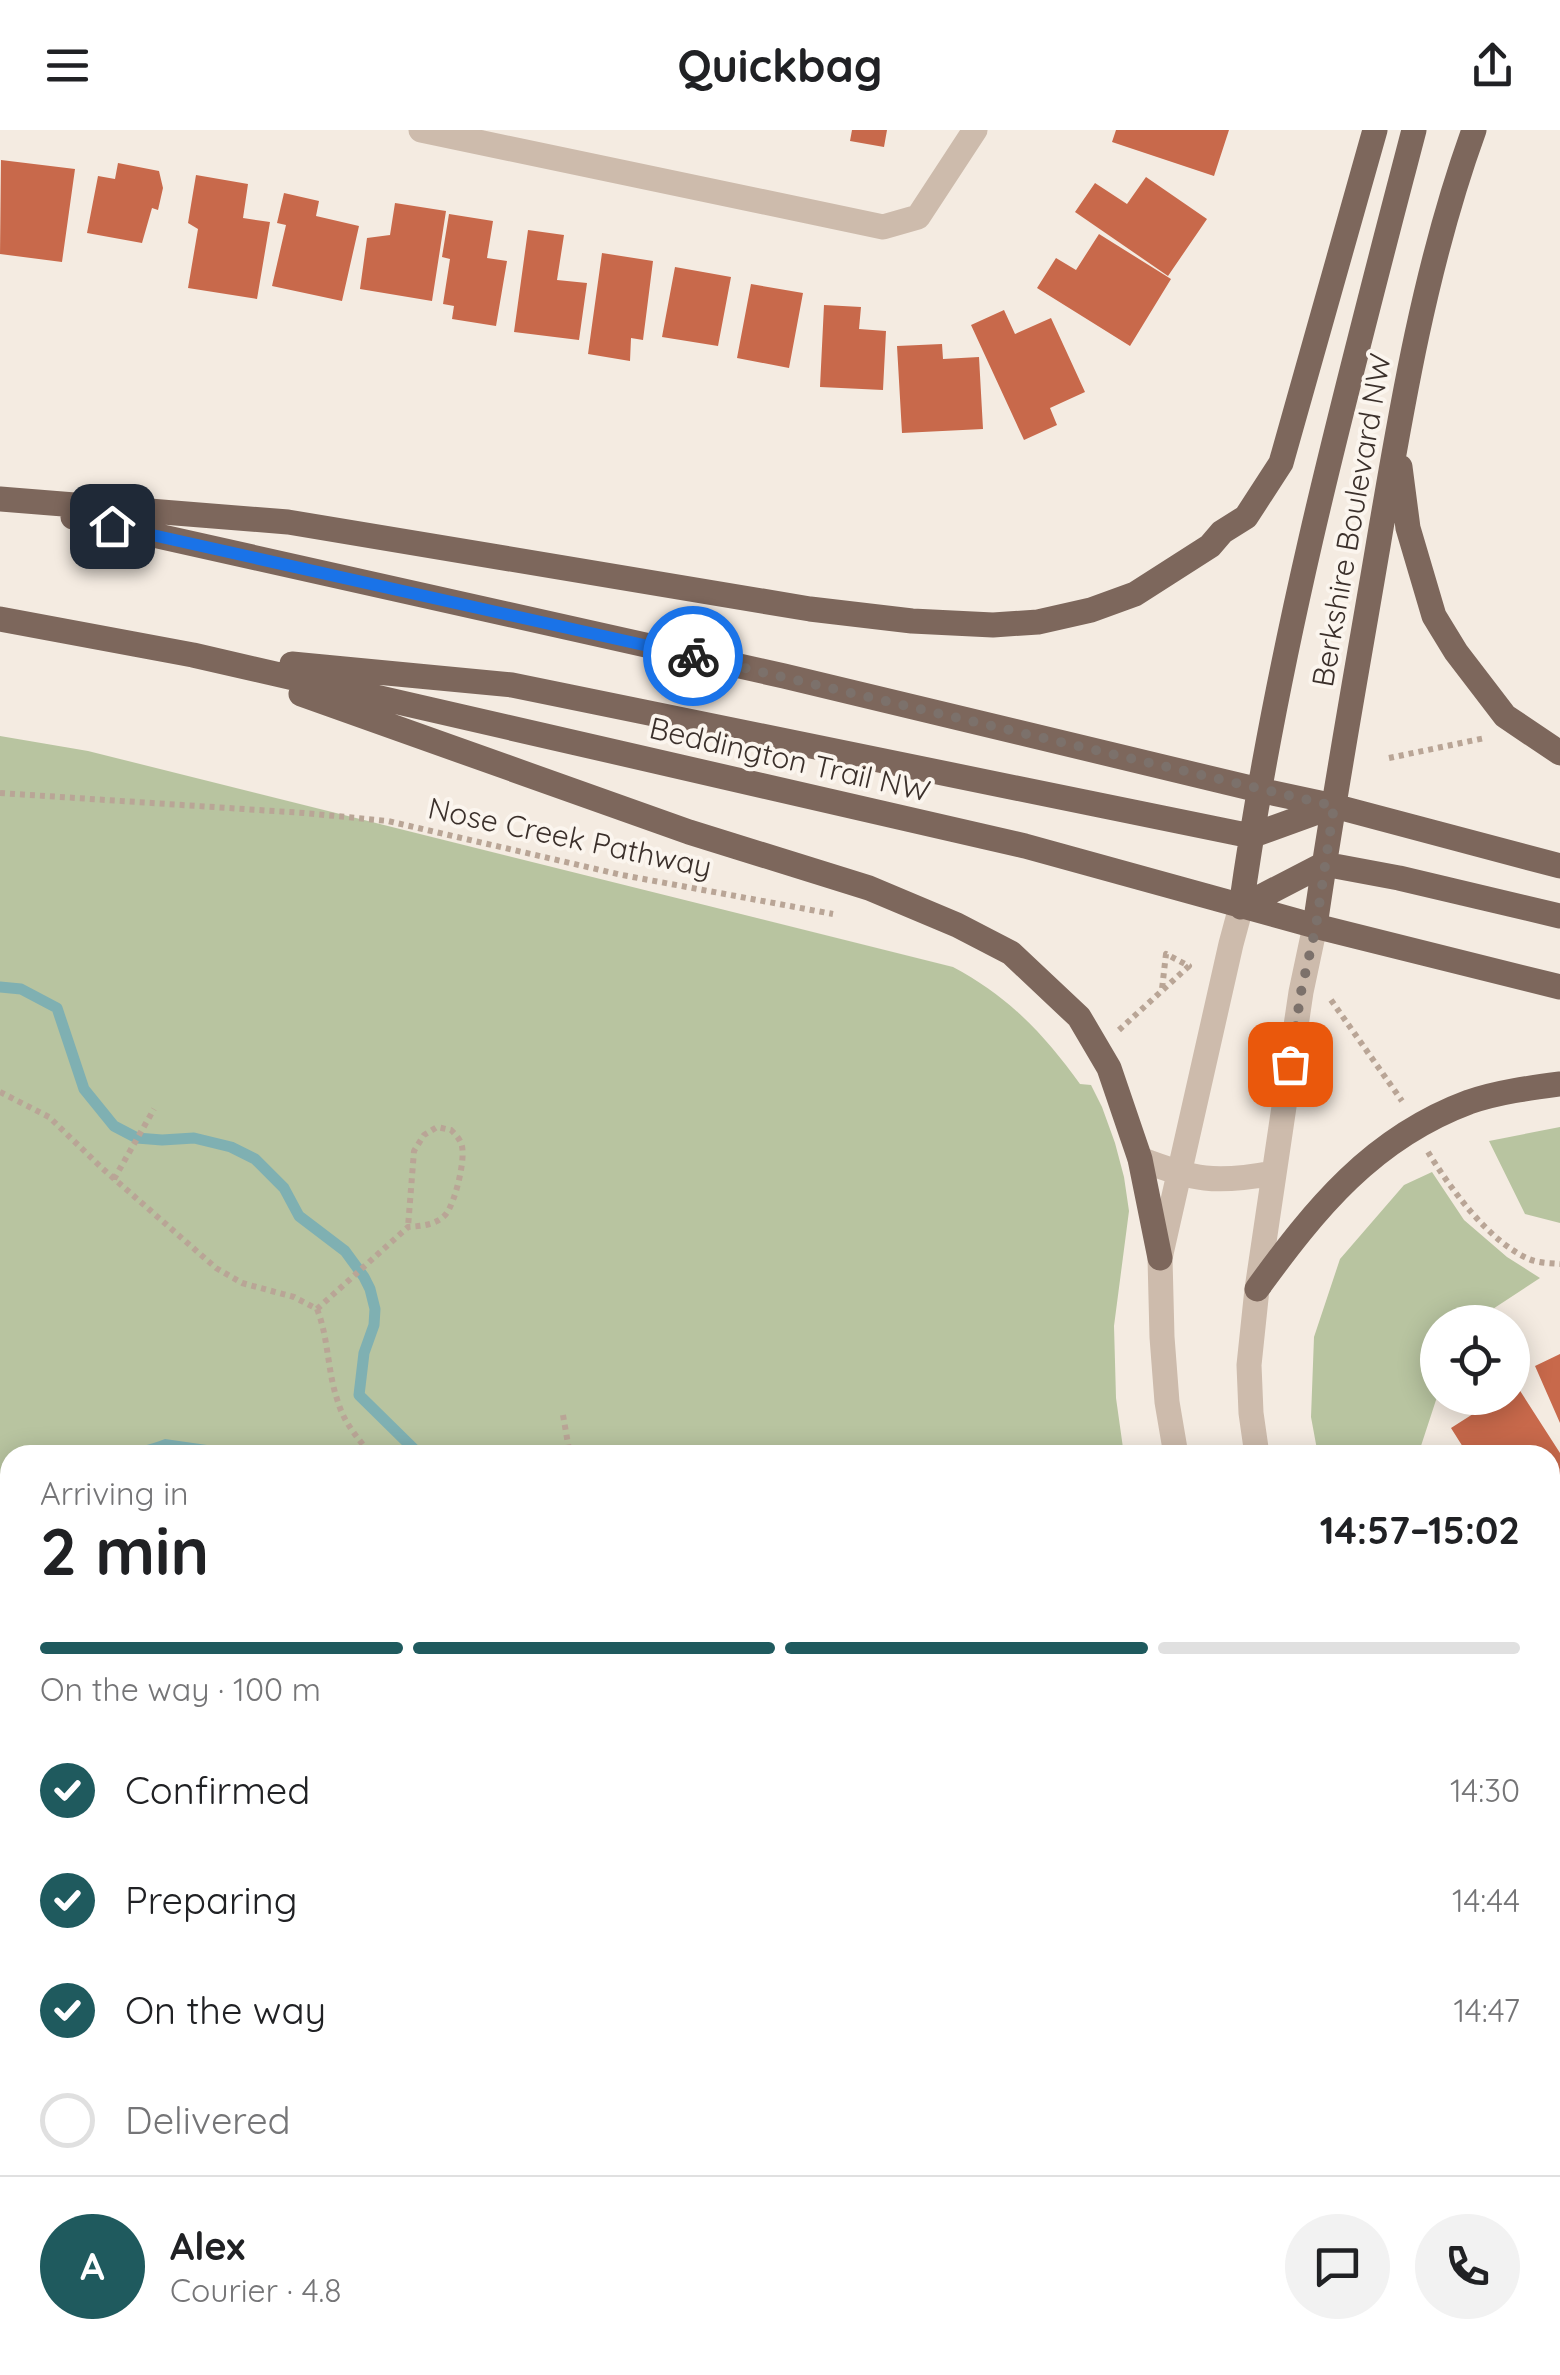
<!DOCTYPE html>
<meta charset="utf-8">
<style>
body{margin:0;font-family:Quicksand,sans-serif;background:#f2f2f2;color:#202124;height:100vh;display:flex;flex-direction:column;font-size:38px;white-space:nowrap}
*{box-sizing:border-box;margin:0}
p{font-size:32px;color:#757577}
.icon{flex:none;width:55px;height:55px;fill:none;stroke:currentColor;stroke-width:2;stroke-linecap:round;stroke-linejoin:round}
.map{position:relative;flex:1;overflow:hidden}
.drawer{position:absolute;left:0px;top:1315px;width:1560px;height:930px;display:flex;flex-direction:column;background:#fff;border-radius:30px 30px 0 0;box-shadow:0 5px 25px #0003}
.drawer>*{flex:none}
.fabs{position:absolute;left:1420px;top:1175px;display:grid;gap:20px}
.fabs a{display:grid;place-items:center;width:110px;height:110px;border-radius:50%;background:#fff;box-shadow:0 5px 25px #0003;font-size:50px}
.pin{position:absolute;display:grid;place-items:center;width:85px;height:85px;color:#fff;margin:-42px;border-radius:20px;box-shadow:0 5px 15px #0006}
.courier{position:absolute;display:grid;place-items:center;width:100px;height:100px;margin:-50px;border:8px solid #1a73e8;border-radius:50%;background:#fff;color:#222;box-shadow:0 2px 12px #0007}
.overview em{font-style:normal;font-weight:700}
.overview div{display:flex;flex-direction:column-reverse}
.overview{display:flex;align-items:center;justify-content:space-between;height:170px;padding:0 40px}
h1{font-size:65px;font-weight:700;line-height:75px}
.bar{display:grid;grid-template-columns:repeat(4,1fr);gap:15px 10px;align-content:center;height:120px;padding:0 40px}
.bar i{height:12px;border-radius:8px;background:#e0e0e0}
.bar .on{background:#1f5a5e}
.bar p{grid-column:span 4}
.line{display:flex;align-items:center;gap:25px;padding:0 40px;border-top:2px solid #e0e0e0}
.line div{flex:1}
.round{display:grid;place-items:center;flex:none;width:105px;height:105px;border-radius:52px;background:#f2f2f2}
ol{padding:0 40px;list-style:none}
li{display:flex;align-items:center;gap:30px;height:110px}
li p{margin-inline-start:auto}
li .icon{padding:10px;border-radius:50%;background:#1f5a5e;color:#fff;stroke-width:4}
li:last-child{color:#757577}
li i{width:55px;height:55px;border:5px solid #e0e0e0;border-radius:50%}
header{display:flex;justify-content:space-between;align-items:center;height:130px;padding:0 40px;background:#fff;font-size:45px;font-weight:700}
.map>svg:first-child{display:block}
</style>
<header><svg class="icon" aria-label="menu" viewBox="0 0 24 24"><path d="M4 6h16M4 12h16M4 18h16"/></svg>Quickbag<svg class="icon" aria-label="share" viewBox="0 0 24 24"><path d="M12 15V3M7 8l5-5 5 5M5 13v7h14v-7"/></svg></header>
<div class="map">
<svg width="1560" height="2245" viewBox="0 0 1560 2245">
<rect width="100%" height="100%" fill="#f4ebe1"/>
<!-- green -->
<path fill="#b8c4a0" d="M 0,606 L 88,621 L 953,837 C 1008,866 1044,904 1080,954 L 1091,955 L 1102,977 L 1115,1013 L 1124,1047 L 1129,1081 L 1114,1196 L 1116,1268 L 1124,1325 L 10,1325 L 10,2235 L 1550,2235 L 1550,2025 L 1560,2028 L 1560,2245 L 0,2245 Z
M 1560,997 L 1560,1093 L 1525,1084 L 1489,1011 Z
M 1432,1042 L 1464,1090 L 1507,1127 L 1540,1148 L 1473,1192 L 1438,1192 L 1437,1267 L 1418,1325 L 1318,1325 L 1311,1287 L 1314,1207 L 1340,1129 L 1404,1055 Z"/>
<!-- water -->
<path fill="#7fb0b2" d="M 165,1309 L 207,1315 L 221,1325 L 116,1325 C 132,1317 149,1316 165,1309 Z
M 10,1387 L 10,1625 L 0,1613 L 0,1389 Z"/>
<g fill="none" stroke-linecap="round" stroke-linejoin="round">
<!-- stream -->
<path stroke="#7fb0b2" stroke-width="11" d="M 0,857 L 21,859 L 57,878 L 84,959 L 114,996 L 137,1008 L 162,1010 L 194,1008 L 231,1017 L 255,1029 L 284,1058 L 299,1086 L 345,1121 L 364,1147 L 370,1159 L 375,1179 L 374,1195 L 364,1223 L 359,1265 L 420,1325
M 568,1325 L 577,1325
M 1027,2235 L 1044,2245"/>
</g>
<!-- building -->
<path fill="#c8694b" d="M 852,0 L 887,0 L 884,17 L 850,11 Z
M 1116,0 L 1229,0 L 1214,46 L 1112,12 Z
M 1,30 L 75,39 L 62,132 L 0,124 Z
M 118,33 L 159,41 L 163,58 L 158,80 L 152,78 L 142,113 L 87,103 L 98,46 L 115,49 Z
M 196,45 L 248,54 L 243,88 L 270,92 L 257,169 L 188,158 L 198,99 L 188,93 Z
M 1146,47 L 1207,89 L 1168,146 L 1075,82 L 1095,53 L 1127,74 Z
M 284,63 L 319,71 L 316,86 L 359,96 L 342,171 L 272,156 L 286,95 L 277,93 Z
M 395,73 L 446,81 L 432,171 L 360,159 L 367,108 L 390,105 Z
M 449,84 L 493,91 L 487,128 L 507,131 L 496,196 L 452,189 L 454,176 L 443,174 L 450,129 L 442,127 Z
M 528,100 L 564,105 L 557,150 L 587,153 L 579,210 L 514,202 Z
M 1099,104 L 1171,149 L 1130,216 L 1037,158 L 1056,128 L 1076,140 Z
M 602,123 L 653,131 L 643,210 L 631,208 L 630,231 L 588,224 Z
M 675,137 L 731,147 L 718,216 L 662,207 Z
M 751,154 L 803,163 L 789,238 L 737,228 Z
M 824,175 L 861,177 L 859,199 L 886,201 L 883,260 L 820,257 Z
M 1004,180 L 1015,204 L 1051,188 L 1085,262 L 1050,278 L 1057,295 L 1024,310 L 971,195 Z
M 942,214 L 943,229 L 979,227 L 983,299 L 902,303 L 897,216 Z
M 1560,1224 L 1560,1293 L 1535,1236 Z
M 1517,1256 L 1560,1323 L 1560,1365 L 1550,1371 L 1550,1325 L 1468,1325 L 1451,1298 L 1498,1268 L 1512,1268 L 1512,1258 Z
M 1560,1895 L 1560,1965 L 1550,1961 L 1550,1920 Z
M 358,2235 L 386,2235 L 383,2245 L 356,2245 Z"/>
<g fill="none" stroke-linecap="round" stroke-linejoin="round">
<!-- path -->
<path stroke="#b9a596" stroke-width="6" stroke-dasharray="5 5" stroke-linecap="butt" d="M 1389,628 L 1485,608
M 0,663 L 304,683 L 388,691 L 622,745 L 833,784
M 1331,870 L 1402,971
M 1119,900 L 1189,836 L 1166,824 L 1162,859
M 0,962 L 49,987 L 103,1039 L 216,1138 L 242,1153 L 294,1167 L 317,1179 C 329,1209 327,1241 338,1272 C 344,1293 358,1308 371,1325
M 1428,1022 C 1450,1058 1489,1112 1529,1129 C 1538,1133 1550,1133 1560,1134
M 114,1049 L 154,979
M 317,1179 L 408,1097 C 421,1096 437,1095 446,1084 C 455,1073 467,1026 461,1013 C 459,1008 455,1004 451,1000 L 437,997 L 424,1005 L 414,1021 L 408,1097
M 563,1285 L 570,1325
M 0,2080 L 10,2086
M 1550,2080 L 1560,2084
M 321,2235 L 328,2245
M 1548,2235 L 1554,2245"/>
<!-- minor -->
<path stroke="#cdbbac" stroke-width="25" d="M 421,0 L 883,97 L 918,87 L 975,0
M 1140,1029 C 1194,1050 1215,1054 1273,1043
M 1176,1325 L 1167,1272 L 1162,1207 L 1160,1128 L 1231,814 L 1241,777
M 1257,1325 L 1251,1283 L 1249,1235 L 1257,1159 L 1301,862 L 1315,796
M 1550,1645 L 1560,1620
M 1550,1691 L 1560,1694
M 1550,1760 L 1560,1763"/>
<!-- major -->
<path stroke="#7d675c" stroke-width="25" d="M 1400,337 L 1408,398 L 1434,486 L 1456,522 L 1505,586 L 1560,623
M 0,369 L 288,392 L 810,479 L 912,491 L 993,495 L 1038,492 L 1091,480 L 1135,464 L 1210,416 L 1222,402 L 1246,387 L 1281,333 L 1375,0
M 73,387 L 784,546 L 1259,660 L 1334,676 L 1560,736
M 0,489 L 193,525 L 1025,716 L 1315,796 L 1560,857
M 292,534 L 512,555 L 1251,706 L 1334,676
M 301,564 L 689,702 L 869,758 L 957,795 L 1011,823 L 1079,887 L 1109,938 L 1140,1029 L 1160,1128
M 1241,777 C 1278,513 1347,257 1414,0
M 1241,777 L 1324,734 L 1399,748 L 1560,786
M 1315,796 C 1333,671 1356,546 1377,422 C 1401,280 1425,135 1474,0
M 1257,1159 C 1315,1079 1372,1008 1469,972 C 1498,962 1529,958 1560,954"/>
</g>
<g fill="none" stroke-linecap="round" stroke-linejoin="round">
<!-- done -->
<path stroke="#7c716b" stroke-width="10" stroke-dasharray="0 18" d="M 693,526 L 1334,676 L 1316,796 L 1301,862 L 1290,934"/>
<!-- route -->
<path stroke="#1a73e8" stroke-width="12" d="M 112,396 L 693,526"/>
</g>
<g text-anchor="middle" dominant-baseline="central" stroke-width="8" stroke-linejoin="round" paint-order="stroke">
<!-- street labels -->
<g font-size="30" fill="#3b302b" stroke="#fbf5ee">
<text transform="translate(1351 390) rotate(-80)">Berkshire Boulevard NW</text>
<text transform="translate(790 629) rotate(13)">Beddington Trail NW</text>
<text transform="translate(570 707) rotate(12)">Nose Creek Pathway</text>
</g>
</g>
</svg>
<div class="fabs">
<a><svg class="icon" aria-label="locate" viewBox="0 0 24 24"><circle cx="12" cy="12" r="6"/><path d="M12 2v4M12 18v4M2 12h4M18 12h4"/></svg></a>
</div>
<div class="pin" style="left:1290px;top:934px;background:#ea580c"><svg class="icon" aria-label="bag" viewBox="0 0 24 24"><path d="M5 8h14l-1 12H6zM9 8a3 3 0 0 1 6 0"/></svg></div>
<div class="pin" style="left:112px;top:396px;background:#1f2937"><svg class="icon" aria-label="home" viewBox="0 0 24 24"><path d="M3 11l9-7 9 7M6 9v11h12V9"/></svg></div>
<div class="courier" style="left:693px;top:526px"><svg class="icon" aria-label="bike" viewBox="0 0 24 24"><circle cx="6" cy="16" r="4"/><circle cx="18" cy="16" r="4"/><path d="M6 16l4-8h5l3 8M10 8l3 8H6M13 5h3"/></svg></div>
<section class="drawer">
<div class="overview"><div><h1>2 min</h1><p>Arriving in</p></div><em>14:57–15:02</em></div>
<div class="bar"><i class="on"></i><i class="on"></i><i class="on"></i><i></i><p>On the way · 100 m</p></div>
<ol>
<li><svg class="icon" aria-label="check" viewBox="0 0 24 24"><path d="M5 12l5 5 9-10"/></svg>Confirmed<p>14:30</p></li>
<li><svg class="icon" aria-label="check" viewBox="0 0 24 24"><path d="M5 12l5 5 9-10"/></svg>Preparing<p>14:44</p></li>
<li><svg class="icon" aria-label="check" viewBox="0 0 24 24"><path d="M5 12l5 5 9-10"/></svg>On the way<p>14:47</p></li>
<li><i></i>Delivered</li>
</ol>
<div class="line" style="height:180px"><b class="round" style="background:#1f5a5e;color:#fff">A</b><div><b>Alex</b><p>Courier · 4.8</p></div><a class="round"><svg class="icon" aria-label="chat" viewBox="0 0 24 24"><path d="M4 5h16v11H9l-5 4z"/></svg></a><a class="round"><svg class="icon" aria-label="phone" viewBox="0 0 24 24"><path d="M5 4h4l2 5-3 2q2 4 5 5l2-3 5 2v4C11 20 4 13 5 4z"/></svg></a></div>
</section>
</div>
